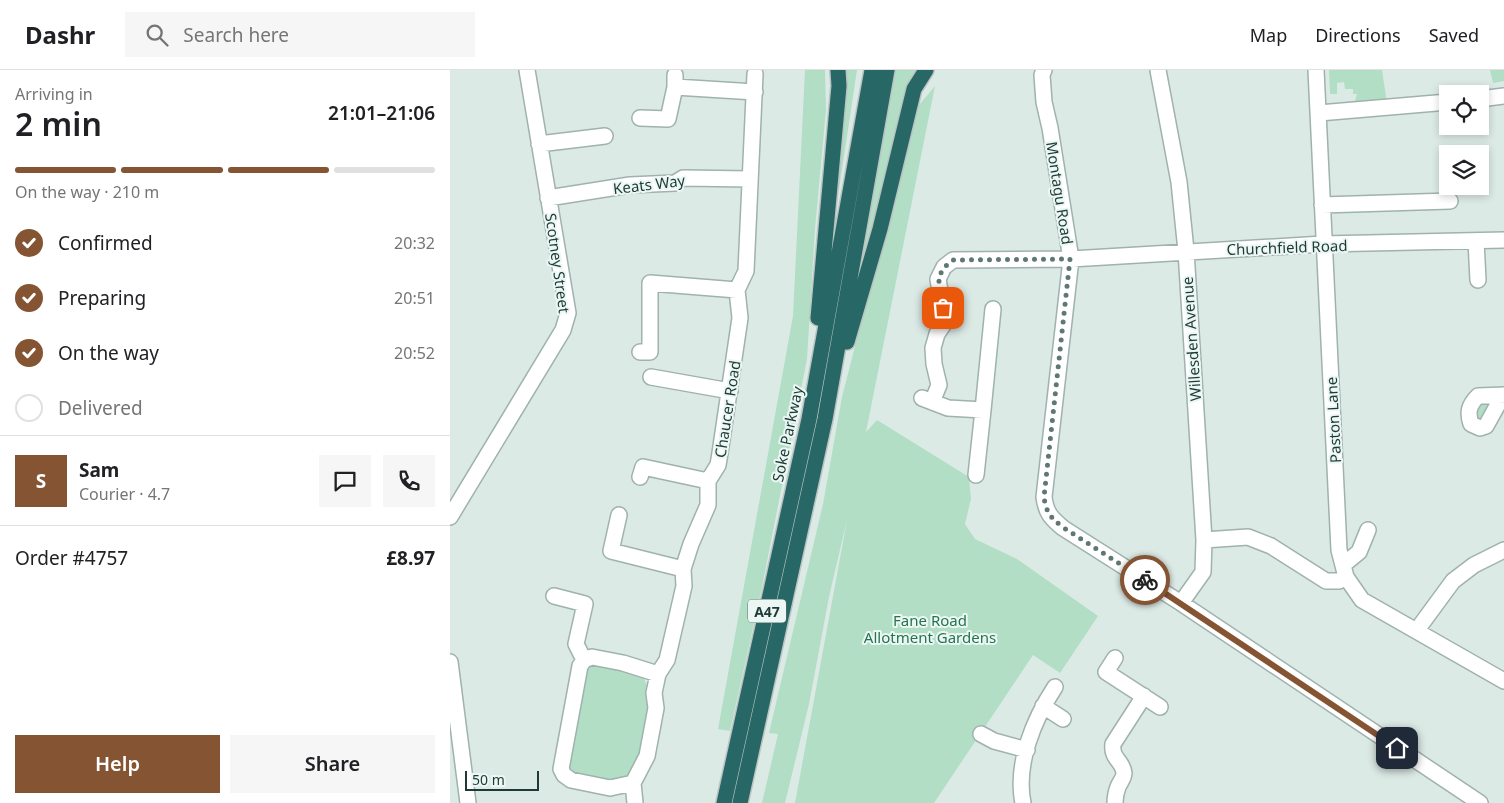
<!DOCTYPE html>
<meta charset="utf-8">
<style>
body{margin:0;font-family:"Noto Sans",sans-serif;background:#f6f6f6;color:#202124;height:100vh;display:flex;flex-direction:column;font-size:19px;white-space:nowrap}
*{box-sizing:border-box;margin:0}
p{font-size:16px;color:#757577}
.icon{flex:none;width:28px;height:28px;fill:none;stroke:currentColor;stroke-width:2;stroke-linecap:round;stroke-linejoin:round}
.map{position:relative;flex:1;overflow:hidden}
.panel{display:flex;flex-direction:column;background:#fff;width:450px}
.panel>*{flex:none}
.buttons{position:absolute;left:989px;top:15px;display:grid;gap:10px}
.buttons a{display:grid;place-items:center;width:50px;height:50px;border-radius:0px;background:#fff;box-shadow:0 2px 8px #0003;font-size:25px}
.scale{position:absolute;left:15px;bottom:12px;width:74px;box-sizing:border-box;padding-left:5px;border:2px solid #1d3a37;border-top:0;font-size:14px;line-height:18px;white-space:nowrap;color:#1d3a37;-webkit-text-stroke:4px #ecf7f3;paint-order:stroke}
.pin{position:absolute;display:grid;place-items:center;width:42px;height:42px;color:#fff;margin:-21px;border-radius:10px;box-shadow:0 2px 8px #0006}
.courier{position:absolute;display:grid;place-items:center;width:50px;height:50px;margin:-25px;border:4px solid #845433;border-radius:50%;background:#fff;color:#222;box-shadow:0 1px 6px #0007}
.headline em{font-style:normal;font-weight:600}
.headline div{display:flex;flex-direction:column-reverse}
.headline{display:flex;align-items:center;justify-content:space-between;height:85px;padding:0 15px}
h1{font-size:32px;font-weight:600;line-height:38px}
.bar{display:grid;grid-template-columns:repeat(4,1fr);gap:8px 5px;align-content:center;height:60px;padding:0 15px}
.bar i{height:6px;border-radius:4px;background:#e0e0e0}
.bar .on{background:#845433}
.bar p{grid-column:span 4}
.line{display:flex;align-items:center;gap:12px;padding:0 15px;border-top:1px solid #e0e0e0}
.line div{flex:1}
.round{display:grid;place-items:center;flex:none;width:52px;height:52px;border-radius:0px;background:#f6f6f6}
ol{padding:0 15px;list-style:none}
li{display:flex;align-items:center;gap:15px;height:55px}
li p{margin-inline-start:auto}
li .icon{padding:5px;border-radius:50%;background:#845433;color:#fff;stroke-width:4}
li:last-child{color:#757577}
li i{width:28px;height:28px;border:2px solid #e0e0e0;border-radius:50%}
.action{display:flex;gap:10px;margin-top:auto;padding:10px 15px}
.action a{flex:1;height:58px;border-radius:0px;background:#845433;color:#fff;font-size:20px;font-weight:600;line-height:58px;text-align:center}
.action a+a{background:#f6f6f6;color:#202124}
header{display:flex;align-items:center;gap:30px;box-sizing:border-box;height:70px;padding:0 25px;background:#fff;border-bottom:1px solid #e0e0e0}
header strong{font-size:24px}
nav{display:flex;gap:28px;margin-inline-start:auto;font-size:18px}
.search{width:350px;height:45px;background:#f6f6f6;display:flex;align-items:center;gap:12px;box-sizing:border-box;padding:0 18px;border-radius:0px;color:#757577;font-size:19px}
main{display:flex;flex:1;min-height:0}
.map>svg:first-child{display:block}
</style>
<header>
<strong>Dashr</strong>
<div class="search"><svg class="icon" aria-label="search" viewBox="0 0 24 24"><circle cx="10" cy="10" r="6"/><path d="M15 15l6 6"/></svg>Search here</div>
<nav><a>Map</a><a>Directions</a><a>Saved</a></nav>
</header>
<main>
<section class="panel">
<div class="headline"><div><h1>2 min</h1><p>Arriving in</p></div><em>21:01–21:06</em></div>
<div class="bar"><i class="on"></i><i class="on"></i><i class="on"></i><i></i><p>On the way · 210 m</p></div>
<ol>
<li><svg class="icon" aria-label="check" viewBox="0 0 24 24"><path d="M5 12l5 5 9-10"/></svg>Confirmed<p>20:32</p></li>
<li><svg class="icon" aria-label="check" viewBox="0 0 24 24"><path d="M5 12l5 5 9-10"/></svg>Preparing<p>20:51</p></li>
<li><svg class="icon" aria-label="check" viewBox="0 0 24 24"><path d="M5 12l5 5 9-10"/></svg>On the way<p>20:52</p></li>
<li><i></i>Delivered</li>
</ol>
<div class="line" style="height:90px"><b class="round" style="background:#845433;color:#fff">S</b><div><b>Sam</b><p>Courier · 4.7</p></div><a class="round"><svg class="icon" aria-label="chat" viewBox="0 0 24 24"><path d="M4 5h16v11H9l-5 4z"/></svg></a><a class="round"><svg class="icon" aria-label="phone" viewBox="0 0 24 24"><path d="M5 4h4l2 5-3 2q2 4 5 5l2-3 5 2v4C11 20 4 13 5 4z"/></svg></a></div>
<div class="line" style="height:65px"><div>Order #4757</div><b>£8.97</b></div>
<div class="action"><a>Help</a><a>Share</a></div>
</section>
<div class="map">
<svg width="1054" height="733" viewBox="0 0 1054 733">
<rect width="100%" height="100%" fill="#dceae6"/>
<!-- green -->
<path fill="#b2dec6" d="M 355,0 L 375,0 L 376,40 L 365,159 L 357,289 L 311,522 L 280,661 L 268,659 L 343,246 Z
M 394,0 L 407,0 L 387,133 L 383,133 Z
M 445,0 L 470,0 L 460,17 L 412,196 L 408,197 Z
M 879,0 L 932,0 L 937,33 L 909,35 L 909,31 L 905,31 L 907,24 L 903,24 L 903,19 L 895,19 L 894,12 L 887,13 L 887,24 L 880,24 Z
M 1040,0 L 1054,0 L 1054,11 L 1043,13 Z
M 485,16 L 416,362 L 427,350 L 519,407 L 521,429 L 515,454 L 525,469 L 567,489 L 648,546 L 610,603 L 583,585 L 484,733 L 345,733 L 397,450 L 379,527 L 359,634 L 335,733 L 312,733 L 328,664 L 319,663 L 373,434 L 392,327 L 445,120 L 469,35 Z
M 1039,331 L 1041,335 L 1029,355 L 1024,339 L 1026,334 Z
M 140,593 L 192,604 C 210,641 198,669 183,704 L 163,714 L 119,704 L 115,687 L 134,602 Z"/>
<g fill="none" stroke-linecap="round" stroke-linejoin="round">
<!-- minor casing -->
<g stroke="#9fb2ae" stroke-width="18">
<path id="minor" d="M 594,0 L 592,5 L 594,32 L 600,58 L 621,189 L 594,427 C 596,443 601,448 613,458 L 731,533 L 1030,733
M 708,0 L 729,112 L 736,181 L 754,470 L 753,502 L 731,533
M 866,0 L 889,480 L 896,507 L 912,530 L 1054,611
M 225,5 L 225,17 L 305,22
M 1030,29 L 1054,26
M 869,43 L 998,32
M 190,48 L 218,49 L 225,17
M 89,74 L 155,66
M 98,128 L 180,115 L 225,113 L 233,108 L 300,109
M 872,135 L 1000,131
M 1026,171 L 1028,210
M 190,282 L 200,282 L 200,213 L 287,220
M 201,307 L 280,321
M 1053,325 L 1036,356 L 1030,358 L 1021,354 C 1017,342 1019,335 1028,326 L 1054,325
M 472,328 L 498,338 L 533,340 L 543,239
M 482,332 L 489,315 L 484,294 L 483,278 L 487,264 L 495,252 L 488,209 L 494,197 L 503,190 L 621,189 L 873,174 L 1054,170
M 526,405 L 533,340
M 190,407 L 193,397 L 258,411
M 169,445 L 161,481 L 233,499
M 0,447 L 113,260 L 118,243 L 77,0
M 754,470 L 798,467 L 821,476 L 876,511 L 889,511 L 896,507
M 893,495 L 909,482 L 918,460
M 104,526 L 135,534 L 126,574 L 134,590
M 967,560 L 1003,511 L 1024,495 L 1054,480
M 665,588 L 656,602 L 710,637
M 0,592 L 18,733
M 593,636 L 613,649
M 531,664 L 544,671 L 577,680
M 183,713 L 160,718 L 121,710 L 114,705 L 111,699 L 130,596 L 134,590 L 142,587 L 173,593 L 208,604
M 185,733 L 183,713 L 197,686 L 206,638 L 204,623 L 208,604 L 217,590 L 234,516 L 233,499 L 241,474 L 258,435 L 258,411 L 268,395 L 270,383 L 290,248 L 287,220 L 296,201 L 305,4
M 573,733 C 565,694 584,649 605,617
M 665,733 C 665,728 666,722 668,717 C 670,712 674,708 674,703 C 673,691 661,689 663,674 L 694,626"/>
</g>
<!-- highway casing -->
<g stroke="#bbc4c3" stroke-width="18">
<path id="highway" d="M 368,248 L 389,16 L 388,0
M 397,272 L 430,159 L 464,19 L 476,0
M 274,733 L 359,349 L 422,0
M 290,733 L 375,349 L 437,0"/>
</g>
<!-- minor -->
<use href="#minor" stroke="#fff" stroke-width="15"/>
<!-- highway -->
<use href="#highway" stroke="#276866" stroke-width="15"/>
</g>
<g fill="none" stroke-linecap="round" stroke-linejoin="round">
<!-- done -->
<path stroke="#607874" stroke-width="5" stroke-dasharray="0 9" d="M 493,238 C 489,216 483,204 503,190 L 620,189 L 594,427 C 596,443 601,448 614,458 L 695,510"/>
<!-- route -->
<path stroke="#845433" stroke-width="6" d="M 695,510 L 947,678"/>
</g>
<g text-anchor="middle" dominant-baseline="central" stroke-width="4" stroke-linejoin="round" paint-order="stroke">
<!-- shield labels -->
<rect fill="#ecf7f3" stroke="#5b736f" stroke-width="1" x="298" y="529.5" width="38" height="23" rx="4"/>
<g font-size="14" font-weight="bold" fill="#1d3a37">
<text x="317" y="541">A47</text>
</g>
<!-- street labels -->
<g font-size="15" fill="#1d3a37" stroke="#ecf7f3">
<text transform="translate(199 114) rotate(-7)">Keats Way</text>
<text transform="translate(610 123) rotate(81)">Montagu Road</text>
<text transform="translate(837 177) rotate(-2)">Churchfield Road</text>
<text transform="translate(108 193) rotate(82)">Scotney Street</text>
<text transform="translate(741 269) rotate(-94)">Willesden Avenue</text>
<text transform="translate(277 339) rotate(-81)">Chaucer Road</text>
<text transform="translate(883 350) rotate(-93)">Paston Lane</text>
<text transform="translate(337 364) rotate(-78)">Soke Parkway</text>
</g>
<!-- park labels -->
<g font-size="15" fill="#247451" stroke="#ecf7f3">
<text x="480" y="550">Fane Road<tspan x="480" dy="17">Allotment Gardens</tspan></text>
</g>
</g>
</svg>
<div class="buttons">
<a><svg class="icon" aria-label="locate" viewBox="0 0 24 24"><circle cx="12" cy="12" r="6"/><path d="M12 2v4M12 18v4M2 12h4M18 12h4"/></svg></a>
<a><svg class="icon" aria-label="layers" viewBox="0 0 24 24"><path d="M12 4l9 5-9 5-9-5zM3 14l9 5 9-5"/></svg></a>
</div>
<div class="scale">50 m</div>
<div class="pin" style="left:493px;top:238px;background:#ea580c"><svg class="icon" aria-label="bag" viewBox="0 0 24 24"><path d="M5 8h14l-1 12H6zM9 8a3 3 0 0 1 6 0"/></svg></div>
<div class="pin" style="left:947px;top:678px;background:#1f2937"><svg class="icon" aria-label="home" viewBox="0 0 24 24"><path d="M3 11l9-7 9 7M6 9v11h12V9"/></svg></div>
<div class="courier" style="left:695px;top:510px"><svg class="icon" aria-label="bike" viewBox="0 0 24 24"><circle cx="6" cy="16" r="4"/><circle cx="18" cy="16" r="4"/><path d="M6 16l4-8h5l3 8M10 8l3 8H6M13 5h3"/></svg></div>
</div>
</main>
